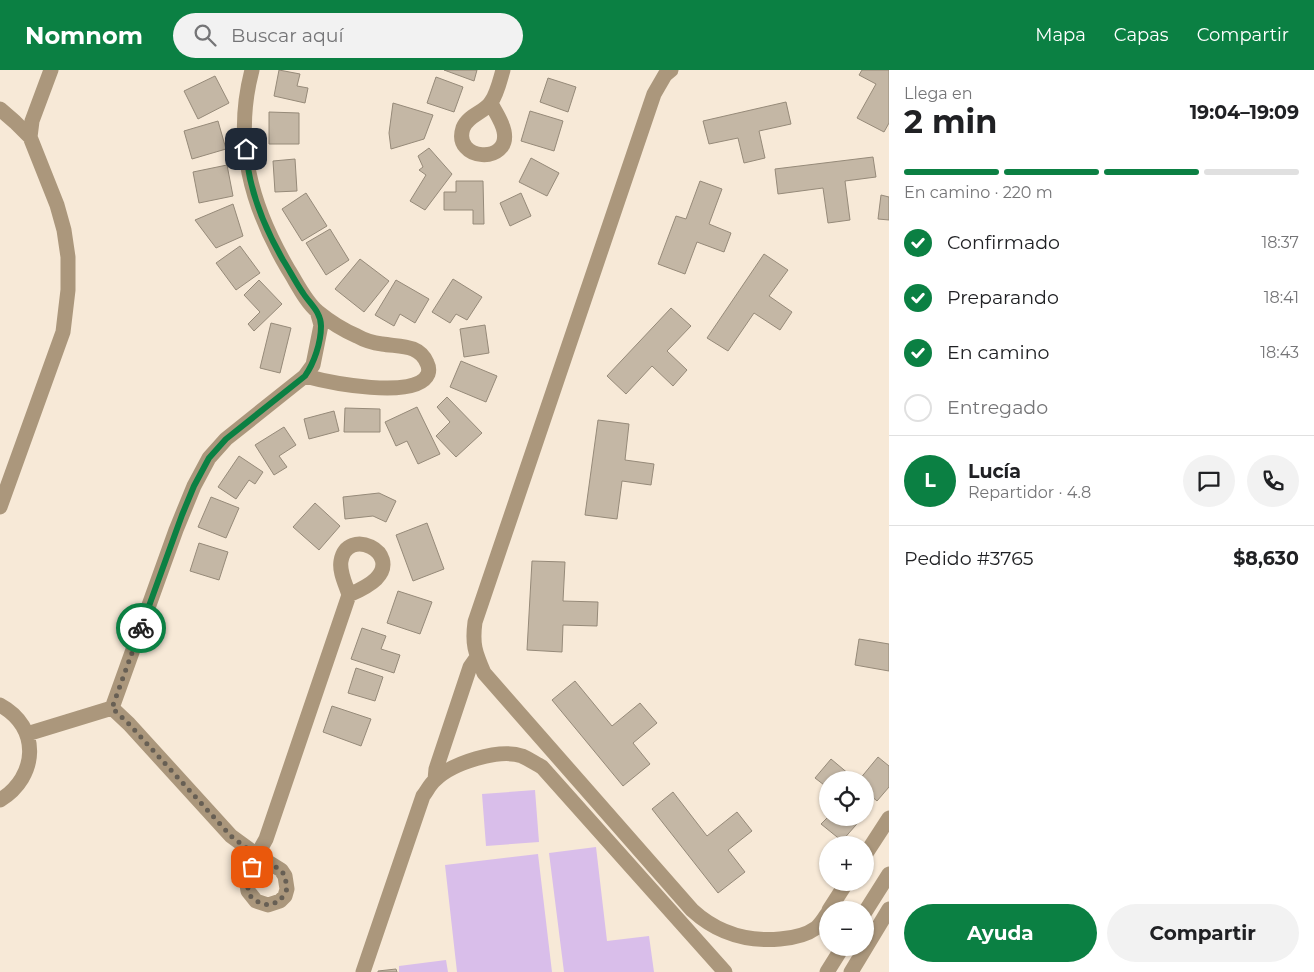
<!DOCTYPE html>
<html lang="es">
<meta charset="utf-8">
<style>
body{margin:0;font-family:Montserrat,sans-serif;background:#f2f2f2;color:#202124;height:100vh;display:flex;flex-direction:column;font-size:19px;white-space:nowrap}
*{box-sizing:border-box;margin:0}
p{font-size:16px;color:#757577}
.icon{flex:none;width:28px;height:28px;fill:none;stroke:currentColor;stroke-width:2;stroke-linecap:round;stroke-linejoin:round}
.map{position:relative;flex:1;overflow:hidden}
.side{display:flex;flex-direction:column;background:#fff;width:425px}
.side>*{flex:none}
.fabs{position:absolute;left:819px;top:701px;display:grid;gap:10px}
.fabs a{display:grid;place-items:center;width:55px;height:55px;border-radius:50%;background:#fff;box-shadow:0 1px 4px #0004;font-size:25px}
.pin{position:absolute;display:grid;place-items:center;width:42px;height:42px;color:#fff;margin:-21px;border-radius:10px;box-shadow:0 2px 8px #0006}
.courier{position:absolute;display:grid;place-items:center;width:50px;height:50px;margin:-25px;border:4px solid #0b8043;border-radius:50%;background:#fff;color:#222;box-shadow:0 1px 6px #0007}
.overview em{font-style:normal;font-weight:700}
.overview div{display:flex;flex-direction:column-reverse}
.overview{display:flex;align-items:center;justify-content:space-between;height:85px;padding:0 15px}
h1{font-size:32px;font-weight:700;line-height:38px}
.bar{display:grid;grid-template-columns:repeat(4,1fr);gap:8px 5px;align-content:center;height:60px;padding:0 15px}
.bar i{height:6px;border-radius:4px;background:#e0e0e0}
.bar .on{background:#0b8043}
.bar p{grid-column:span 4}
.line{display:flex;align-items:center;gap:12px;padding:0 15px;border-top:1px solid #e0e0e0}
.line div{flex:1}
.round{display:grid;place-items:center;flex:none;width:52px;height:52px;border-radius:26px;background:#f2f2f2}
ol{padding:0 15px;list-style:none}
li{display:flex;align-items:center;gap:15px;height:55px}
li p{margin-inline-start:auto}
li .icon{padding:5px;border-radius:50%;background:#0b8043;color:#fff;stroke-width:4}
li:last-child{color:#757577}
li i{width:28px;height:28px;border:2px solid #e0e0e0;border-radius:50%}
.action{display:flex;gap:10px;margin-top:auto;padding:10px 15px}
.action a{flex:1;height:58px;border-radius:30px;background:#0b8043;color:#fff;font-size:20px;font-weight:700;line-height:58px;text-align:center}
.action a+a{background:#f2f2f2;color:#202124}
header{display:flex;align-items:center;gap:30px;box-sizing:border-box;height:70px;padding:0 25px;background:#0b8043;color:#fff}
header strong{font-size:24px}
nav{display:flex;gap:28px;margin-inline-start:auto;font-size:18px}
.search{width:350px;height:45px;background:#f2f2f2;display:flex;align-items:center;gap:12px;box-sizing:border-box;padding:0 18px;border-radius:28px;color:#757577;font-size:19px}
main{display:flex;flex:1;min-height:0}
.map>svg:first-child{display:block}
</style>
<header>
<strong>Nomnom</strong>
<div class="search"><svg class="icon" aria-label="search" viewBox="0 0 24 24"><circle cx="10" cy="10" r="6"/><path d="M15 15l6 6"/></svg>Buscar aquí</div>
<nav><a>Mapa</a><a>Capas</a><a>Compartir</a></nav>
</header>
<main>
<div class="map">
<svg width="889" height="902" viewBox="0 0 889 902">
<rect width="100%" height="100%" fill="#f7e9d7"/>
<!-- park -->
<path fill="#d9beea" d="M 535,720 L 539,772 L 486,776 L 482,724 Z
M 596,777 L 607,871 L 649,866 L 654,902 L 564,902 L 549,783 Z
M 538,784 L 552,902 L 457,902 L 445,795 Z
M 446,890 L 448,902 L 399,902 L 399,896 Z"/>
<!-- building -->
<path fill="#c4b7a5" stroke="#968a79" d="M 279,0 L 300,4 L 297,16 L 308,18 L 305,33 L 274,26 Z
M 444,0 L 477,0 L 474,11 Z
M 862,0 L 889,0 L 889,53 L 884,62 L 857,48 L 876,14 L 859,5 Z
M 215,6 L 229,33 L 198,49 L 184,21 Z
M 436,7 L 463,17 L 454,42 L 427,33 Z
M 548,8 L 576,17 L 568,42 L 540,32 Z
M 786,32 L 791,54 L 759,61 L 765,88 L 744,93 L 738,68 L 709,74 L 703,51 Z
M 393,33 L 433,45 L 424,69 L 391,79 L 389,63 Z
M 530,41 L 563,51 L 554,81 L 521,71 Z
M 269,42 L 299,43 L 299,74 L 269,74 Z
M 218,51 L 226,79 L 192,89 L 184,61 Z
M 429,78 L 452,104 L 425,140 L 410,131 L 426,105 L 419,100 L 423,97 L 418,86 Z
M 873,87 L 876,107 L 845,111 L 850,150 L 828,153 L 823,118 L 778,124 L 775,99 Z
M 531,88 L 559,103 L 547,126 L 519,112 Z
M 295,89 L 297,121 L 275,122 L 273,91 Z
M 227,95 L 233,126 L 199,133 L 193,102 Z
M 456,111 L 483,111 L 484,154 L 473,154 L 473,140 L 444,140 L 444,122 L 456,122 Z
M 700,111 L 722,119 L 709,154 L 731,163 L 724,182 L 697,172 L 685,204 L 658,194 L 676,146 L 686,149 Z
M 306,123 L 327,156 L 302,171 L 282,139 Z
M 521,123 L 531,146 L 510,156 L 500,133 Z
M 881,125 L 889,127 L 889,150 L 878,149 Z
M 233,134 L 243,166 L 216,178 L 195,150 Z
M 330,159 L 349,190 L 326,205 L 306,173 Z
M 240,176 L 260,203 L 236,220 L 216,193 Z
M 764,184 L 788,200 L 769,226 L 792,242 L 780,260 L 754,243 L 728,281 L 707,268 Z
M 360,189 L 389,211 L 364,242 L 335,219 Z
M 453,209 L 482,227 L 467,250 L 456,244 L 450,253 L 432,242 Z
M 259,210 L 282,234 L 254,261 L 248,254 L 260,242 L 244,225 Z
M 396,210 L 429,229 L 415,253 L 400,244 L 394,256 L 375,245 Z
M 671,238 L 691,256 L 667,281 L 687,300 L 673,316 L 652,296 L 626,324 L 607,306 Z
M 271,253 L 291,258 L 280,303 L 260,298 Z
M 485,255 L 489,283 L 464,287 L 460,259 Z
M 461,291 L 497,306 L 486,332 L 450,317 Z
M 447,327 L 482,363 L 456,387 L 436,366 L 450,352 L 437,337 Z
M 417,337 L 440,384 L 418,394 L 407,371 L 396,376 L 385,352 Z
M 345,338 L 380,339 L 380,362 L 344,362 Z
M 334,341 L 339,361 L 309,369 L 304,349 Z
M 598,350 L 629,354 L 625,390 L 654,394 L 651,415 L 622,411 L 617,449 L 585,445 Z
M 284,357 L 296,375 L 279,386 L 287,397 L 274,405 L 255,375 Z
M 239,386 L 263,402 L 255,414 L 249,410 L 236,429 L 218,417 Z
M 379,423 L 396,431 L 386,452 L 373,446 L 345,449 L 343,427 Z
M 211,427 L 239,438 L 226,468 L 198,457 Z
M 315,433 L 340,456 L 319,480 L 293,457 Z
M 427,453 L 444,499 L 413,511 L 396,465 Z
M 199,473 L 228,482 L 219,510 L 190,501 Z
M 532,491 L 565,492 L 563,531 L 598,532 L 597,556 L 563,555 L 562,582 L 527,580 Z
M 398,521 L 432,532 L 420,564 L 387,553 Z
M 362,558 L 386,566 L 381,579 L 400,585 L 394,603 L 351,589 Z
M 859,569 L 889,574 L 889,601 L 855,595 Z
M 356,598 L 383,607 L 375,631 L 348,623 Z
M 575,611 L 612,656 L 640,633 L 657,653 L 633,673 L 650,694 L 623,716 L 552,630 Z
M 332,636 L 371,649 L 361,676 L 323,662 Z
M 878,687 L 889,696 L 889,717 L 877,731 L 869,724 L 865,730 L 865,710 L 859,710 Z
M 831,689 L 856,710 L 828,710 L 828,718 L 815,708 Z
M 673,722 L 707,766 L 737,742 L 752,761 L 728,780 L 745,802 L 718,823 L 652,739 Z
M 828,747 L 828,748 L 862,748 L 842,771 L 821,754 Z
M 396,899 L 397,902 L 378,902 L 378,901 Z"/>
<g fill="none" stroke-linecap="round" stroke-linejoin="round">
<!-- street -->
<path stroke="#ab977c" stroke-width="15" d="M 252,0 C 233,72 251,136 288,199 C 297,213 305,231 318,242 C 329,251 343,260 357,266 C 364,270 374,273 382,274 C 400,277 419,274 427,293 C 429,297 429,301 428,304 C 417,331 327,312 305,306
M 671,0 L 665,5 L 654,24 L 475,552 C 472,574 475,582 484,603 L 692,840 C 717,863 746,872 780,869 C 793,868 805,866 816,858 C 821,854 824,848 828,843
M 491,33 C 495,42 502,51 504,61 C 511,95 452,91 463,58 C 468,45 484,43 491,32 C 497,24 500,10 503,0
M 0,39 L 15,52 L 30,67 L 32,51 L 51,0
M 0,437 L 63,262 L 68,220 L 68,187 L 64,160 L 57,135 L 30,67
M 0,635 C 41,657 38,707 0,730
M 112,638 L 176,460 L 194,416 L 209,388 L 226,369 L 305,306 L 313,295 L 321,255 L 317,241
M 27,664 L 112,638 L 129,654 L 231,766 L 257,785 L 281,800 L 285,806 L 287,819 L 285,826 L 280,831 L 268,835 L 256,831 L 248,821 L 247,815 L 257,785 L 266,769 L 349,525 C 346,515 339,502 341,491 C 347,456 402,482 376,509 C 369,516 358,521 349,525
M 435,710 L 436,699 L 470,597 L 477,587
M 865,785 L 889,748
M 829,840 L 847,812
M 865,842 L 889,804
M 363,902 L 423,726 C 427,721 430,714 435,710 C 452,693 499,678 522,686 C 529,689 536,694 542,697 L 725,902
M 827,902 L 842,878
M 851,902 L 889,839"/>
</g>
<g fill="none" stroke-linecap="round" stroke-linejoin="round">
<!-- done -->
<path stroke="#675f54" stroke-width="5" stroke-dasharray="0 9" d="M 141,558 L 112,638 L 129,654 L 231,766 L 257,786 L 281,800 L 285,806 L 287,819 L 280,831 L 268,835 L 256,831 L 251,827 L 247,815 L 252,797"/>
<!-- route -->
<path stroke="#0b8043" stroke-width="6" d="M 141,558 L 182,445 L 194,416 L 209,388 L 226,369 L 305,306 C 314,293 321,273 321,256 C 321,242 310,234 303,223 C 296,213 290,201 283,190 C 263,155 248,119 246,79"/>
</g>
</svg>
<div class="fabs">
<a><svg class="icon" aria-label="locate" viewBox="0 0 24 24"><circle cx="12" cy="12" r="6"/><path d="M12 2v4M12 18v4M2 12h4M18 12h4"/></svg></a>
<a>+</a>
<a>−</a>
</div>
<div class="pin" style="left:252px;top:797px;background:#ea580c"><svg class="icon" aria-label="bag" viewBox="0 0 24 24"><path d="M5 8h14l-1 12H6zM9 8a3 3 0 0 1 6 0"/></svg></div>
<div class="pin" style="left:246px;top:79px;background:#1f2937"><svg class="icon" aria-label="home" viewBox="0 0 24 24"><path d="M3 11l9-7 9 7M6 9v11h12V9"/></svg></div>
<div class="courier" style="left:141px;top:558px"><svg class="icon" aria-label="bike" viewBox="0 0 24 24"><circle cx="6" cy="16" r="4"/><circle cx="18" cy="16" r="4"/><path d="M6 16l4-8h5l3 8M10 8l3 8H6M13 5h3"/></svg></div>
</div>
<section class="side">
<div class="overview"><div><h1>2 min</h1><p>Llega en</p></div><em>19:04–19:09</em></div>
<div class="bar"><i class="on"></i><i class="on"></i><i class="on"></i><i></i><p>En camino · 220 m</p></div>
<ol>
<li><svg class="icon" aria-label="check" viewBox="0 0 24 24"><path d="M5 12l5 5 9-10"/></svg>Confirmado<p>18:37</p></li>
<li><svg class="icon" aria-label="check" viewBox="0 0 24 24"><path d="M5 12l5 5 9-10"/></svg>Preparando<p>18:41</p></li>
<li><svg class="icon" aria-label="check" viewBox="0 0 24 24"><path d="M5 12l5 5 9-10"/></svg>En camino<p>18:43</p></li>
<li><i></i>Entregado</li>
</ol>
<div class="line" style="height:90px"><b class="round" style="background:#0b8043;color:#fff">L</b><div><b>Lucía</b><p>Repartidor · 4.8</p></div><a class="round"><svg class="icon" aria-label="chat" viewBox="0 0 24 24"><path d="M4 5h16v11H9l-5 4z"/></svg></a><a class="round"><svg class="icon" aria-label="phone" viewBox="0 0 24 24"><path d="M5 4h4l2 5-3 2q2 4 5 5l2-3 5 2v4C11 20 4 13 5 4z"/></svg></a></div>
<div class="line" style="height:65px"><div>Pedido #3765</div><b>$8,630</b></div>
<div class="action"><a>Ayuda</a><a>Compartir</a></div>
</section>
</main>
